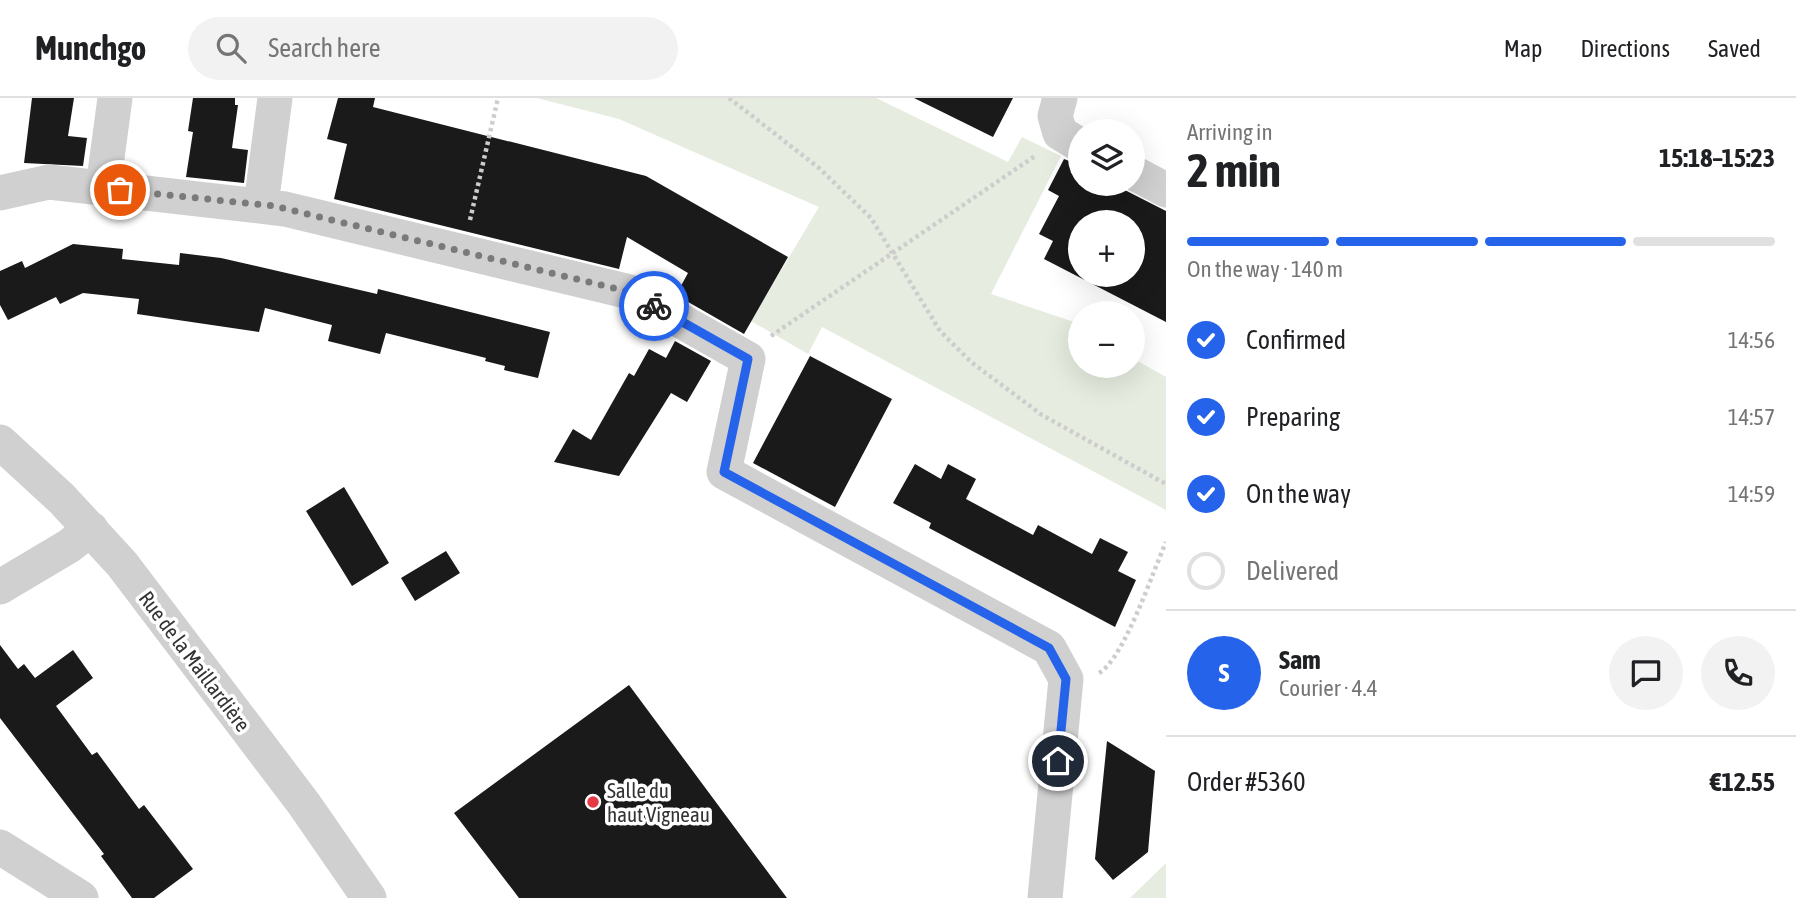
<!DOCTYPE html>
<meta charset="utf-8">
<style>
body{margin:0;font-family:"Asap Condensed",sans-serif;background:#f2f2f2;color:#202124;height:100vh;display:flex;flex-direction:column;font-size:26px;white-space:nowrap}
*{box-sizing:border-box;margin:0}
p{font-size:23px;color:#757577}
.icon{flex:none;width:38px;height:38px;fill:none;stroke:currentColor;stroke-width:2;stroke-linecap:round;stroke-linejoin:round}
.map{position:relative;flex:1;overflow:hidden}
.side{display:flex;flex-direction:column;background:#fff;width:630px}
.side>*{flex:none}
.buttons{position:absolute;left:1068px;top:21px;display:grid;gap:14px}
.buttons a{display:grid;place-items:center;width:77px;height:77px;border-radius:50%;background:#fff;box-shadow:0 7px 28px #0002;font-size:35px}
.pin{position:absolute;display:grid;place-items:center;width:60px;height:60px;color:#fff;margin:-30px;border:4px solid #fff;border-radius:50%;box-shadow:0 2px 7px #0007}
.courier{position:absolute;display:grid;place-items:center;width:70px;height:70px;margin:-35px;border:5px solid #2563eb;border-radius:50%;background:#fff;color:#222;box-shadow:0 2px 9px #0007}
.summary em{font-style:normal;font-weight:700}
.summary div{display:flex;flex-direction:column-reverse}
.summary{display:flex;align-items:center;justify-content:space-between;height:119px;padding:0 21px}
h1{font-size:46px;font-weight:700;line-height:52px}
.bar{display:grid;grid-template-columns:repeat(4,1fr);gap:10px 7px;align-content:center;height:84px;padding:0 21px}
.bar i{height:9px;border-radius:5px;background:#e0e0e0}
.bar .active{background:#2563eb}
.bar p{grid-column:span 4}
.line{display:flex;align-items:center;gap:18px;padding:0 21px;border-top:2px solid #e0e0e0}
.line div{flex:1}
.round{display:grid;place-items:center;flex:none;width:74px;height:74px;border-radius:37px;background:#f2f2f2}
ol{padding:0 21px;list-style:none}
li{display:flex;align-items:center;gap:21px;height:77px}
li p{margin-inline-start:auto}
li .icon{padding:7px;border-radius:50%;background:#2563eb;color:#fff;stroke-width:4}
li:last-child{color:#757577}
li i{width:38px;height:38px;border:4px solid #e0e0e0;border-radius:50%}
header{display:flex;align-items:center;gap:42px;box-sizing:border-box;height:98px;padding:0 35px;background:#fff;border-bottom:2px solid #e0e0e0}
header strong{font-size:33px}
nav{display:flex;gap:38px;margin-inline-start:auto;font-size:24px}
.search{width:490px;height:63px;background:#f2f2f2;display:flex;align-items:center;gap:18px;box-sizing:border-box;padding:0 24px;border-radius:38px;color:#757577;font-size:26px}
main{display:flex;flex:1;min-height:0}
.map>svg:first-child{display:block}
</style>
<header>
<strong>Munchgo</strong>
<div class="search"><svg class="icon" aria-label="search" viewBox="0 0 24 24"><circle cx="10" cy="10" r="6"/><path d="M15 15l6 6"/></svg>Search here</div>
<nav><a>Map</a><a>Directions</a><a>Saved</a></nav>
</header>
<main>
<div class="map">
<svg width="1166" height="800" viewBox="0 0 1166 800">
<rect width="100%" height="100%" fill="#fff"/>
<!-- green -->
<path fill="#e6ecdf" d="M 537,0 L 876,0 L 1008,64 L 1022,39 L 1061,58 L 991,196 L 1080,226 L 1080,268 L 1132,268 L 1132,260 L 1166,279 L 1166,412 L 822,229 L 808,256 L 751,223 L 819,109 L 619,21 Z
M 1166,765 L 1166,800 L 1130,800 Z"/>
<!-- building -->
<path fill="#1a1a1a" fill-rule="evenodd" d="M 32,0 L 74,0 L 68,38 L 87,40 L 83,68 L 24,65 Z
M 193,0 L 235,0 L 235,7 L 238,7 L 232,50 L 248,52 L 244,85 L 186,79 L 193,34 L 188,33 Z
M 338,0 L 375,0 L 373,9 L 646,78 L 788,159 L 744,236 L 676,197 L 688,175 L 627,139 L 619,171 L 334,101 L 347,46 L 327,41 Z
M 914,0 L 1013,0 L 993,39 Z
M 1064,61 L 1080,67 L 1080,86 L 1113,86 L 1166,113 L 1166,224 L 1044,161 L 1053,143 L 1039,136 L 1059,98 L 1048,92 ZM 1080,124 L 1132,124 L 1132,177 L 1080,177 Z
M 73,146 L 123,151 L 122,161 L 179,167 L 180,155 L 221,160 L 377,196 L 378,191 L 550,234 L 538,280 L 504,272 L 505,268 L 485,263 L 486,260 L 386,235 L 380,256 L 328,243 L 332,227 L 265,210 L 259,234 L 137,216 L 139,201 L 83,195 L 60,206 L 56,199 L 8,222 L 0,207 L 0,173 L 22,163 L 25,170 Z
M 675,243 L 711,263 L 687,304 L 671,295 L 619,378 L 554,364 L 573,331 L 591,342 L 629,275 L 634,278 L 649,251 L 666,260 Z
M 810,258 L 892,301 L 835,409 L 753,365 Z
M 915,366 L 941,381 L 948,366 L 976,381 L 966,401 L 1033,437 L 1038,427 L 1092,456 L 1100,440 L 1128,454 L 1118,473 L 1136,482 L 1115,529 L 929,430 L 931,425 L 893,405 Z
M 344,389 L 389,465 L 352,488 L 306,413 Z
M 446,453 L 460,475 L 415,503 L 401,480 Z
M 0,547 L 18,571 L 24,566 L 35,580 L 73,552 L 93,580 L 56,608 L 92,657 L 97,654 L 139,711 L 144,707 L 193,771 L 154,800 L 132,800 L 101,758 L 104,756 L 0,620 Z
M 629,587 L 787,800 L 519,800 L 454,715 Z
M 1107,643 L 1155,673 L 1148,754 L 1113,782 L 1095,761 Z"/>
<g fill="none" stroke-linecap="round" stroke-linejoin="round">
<!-- path -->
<path stroke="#cdcdcd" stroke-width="4.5" stroke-dasharray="3.5 3.5" stroke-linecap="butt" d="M 729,0 L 819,70 L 871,120 L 940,233 L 971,264 L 1042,317 L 1166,386
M 470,122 L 498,0
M 771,238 L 1035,58
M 1099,575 C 1124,561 1153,473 1166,444"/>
<!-- minor -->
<path stroke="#d0d0d0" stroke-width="35" d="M 1060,0 L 1055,18 L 1060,35 L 1080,47
M 1132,74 L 1166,92
M 103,90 L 115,0
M 0,95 L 49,84 L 285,111 L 630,194 L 748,261 L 724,374 L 1049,550 L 1066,581 L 1045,800
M 261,107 L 275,0
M 0,344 L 62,401 L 122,466 L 304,706 L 369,800
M 0,489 L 69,448 L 91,431
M 0,749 L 81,800"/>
</g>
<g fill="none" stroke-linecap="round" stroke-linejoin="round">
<!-- done -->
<path stroke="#7a7a7a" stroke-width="7" stroke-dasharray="0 12.6" d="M 120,92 L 274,108 L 630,194 L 654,208"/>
<!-- route -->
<path stroke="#2563eb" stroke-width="9" d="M 654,208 L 748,261 L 724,374 L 1049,550 L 1066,581 L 1058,663"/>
</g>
<!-- markers -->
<circle fill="#e63946" stroke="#fff" stroke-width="2.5" cx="593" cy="704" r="7"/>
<g text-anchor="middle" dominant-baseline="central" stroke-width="7" stroke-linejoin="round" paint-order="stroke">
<!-- street labels -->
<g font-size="21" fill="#333" stroke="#fff">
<text transform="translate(195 563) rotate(53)">Rue de la Maillardière</text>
</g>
<!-- poi labels -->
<g font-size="21" fill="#333" stroke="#fff" text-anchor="start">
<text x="607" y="692">Salle du<tspan x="607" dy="24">haut Vigneau</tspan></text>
</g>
</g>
</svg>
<div class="buttons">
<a><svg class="icon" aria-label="layers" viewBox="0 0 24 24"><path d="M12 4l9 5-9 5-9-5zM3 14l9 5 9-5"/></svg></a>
<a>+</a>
<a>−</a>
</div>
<div class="pin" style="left:120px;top:92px;background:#ea580c"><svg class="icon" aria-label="bag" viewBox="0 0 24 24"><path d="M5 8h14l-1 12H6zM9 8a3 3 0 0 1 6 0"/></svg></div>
<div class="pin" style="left:1058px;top:663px;background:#1f2937"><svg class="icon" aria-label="home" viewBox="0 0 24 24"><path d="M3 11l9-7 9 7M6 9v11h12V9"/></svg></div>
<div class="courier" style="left:654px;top:208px"><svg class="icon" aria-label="bike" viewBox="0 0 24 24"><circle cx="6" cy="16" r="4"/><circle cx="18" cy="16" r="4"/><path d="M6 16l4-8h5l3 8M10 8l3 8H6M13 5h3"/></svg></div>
</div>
<section class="side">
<div class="summary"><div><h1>2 min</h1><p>Arriving in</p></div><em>15:18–15:23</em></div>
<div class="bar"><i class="active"></i><i class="active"></i><i class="active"></i><i></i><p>On the way · 140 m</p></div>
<ol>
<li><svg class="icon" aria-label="check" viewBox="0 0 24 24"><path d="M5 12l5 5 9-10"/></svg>Confirmed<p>14:56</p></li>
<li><svg class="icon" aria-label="check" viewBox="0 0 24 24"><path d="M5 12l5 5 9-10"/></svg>Preparing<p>14:57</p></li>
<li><svg class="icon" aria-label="check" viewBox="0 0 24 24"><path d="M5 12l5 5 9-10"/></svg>On the way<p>14:59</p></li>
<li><i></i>Delivered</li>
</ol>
<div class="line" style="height:126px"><b class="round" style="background:#2563eb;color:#fff">S</b><div><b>Sam</b><p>Courier · 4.4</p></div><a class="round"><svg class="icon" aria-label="chat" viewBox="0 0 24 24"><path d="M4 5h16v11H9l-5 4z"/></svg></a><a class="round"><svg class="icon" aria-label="phone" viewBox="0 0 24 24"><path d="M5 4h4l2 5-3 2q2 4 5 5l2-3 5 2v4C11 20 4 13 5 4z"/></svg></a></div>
<div class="line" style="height:91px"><div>Order #5360</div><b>€12.55</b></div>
</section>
</main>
